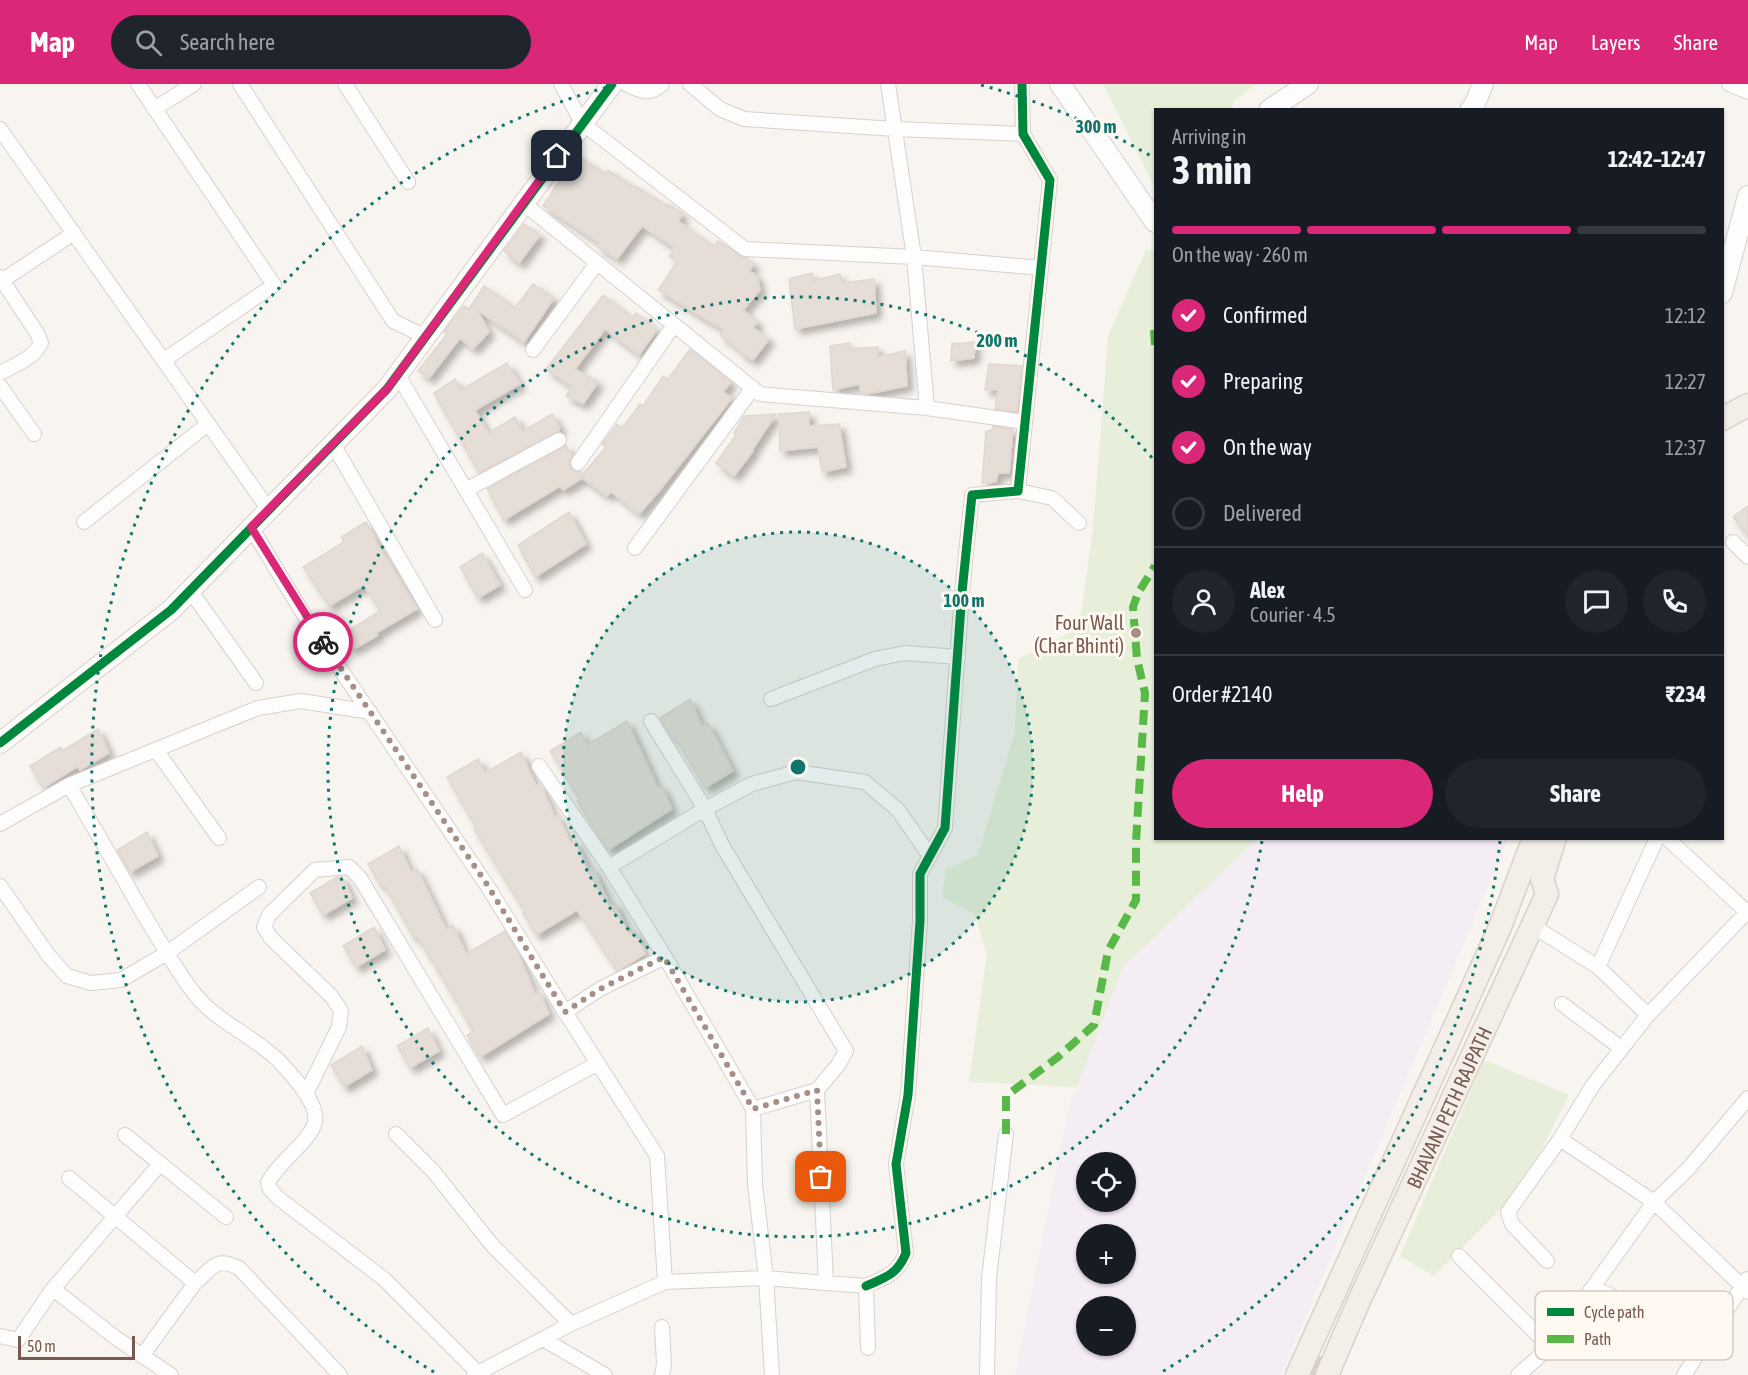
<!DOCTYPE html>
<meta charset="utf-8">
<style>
body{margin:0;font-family:"Asap Condensed",sans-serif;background:#20242c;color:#f1f3f6;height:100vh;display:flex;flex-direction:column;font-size:22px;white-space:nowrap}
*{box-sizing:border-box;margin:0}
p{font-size:20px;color:#9ea1a6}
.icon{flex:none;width:33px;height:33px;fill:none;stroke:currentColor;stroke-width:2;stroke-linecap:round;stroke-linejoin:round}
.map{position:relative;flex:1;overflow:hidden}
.panel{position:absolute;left:1154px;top:24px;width:570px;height:732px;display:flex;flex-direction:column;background:#171b24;border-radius:0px;box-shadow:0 2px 4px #0004}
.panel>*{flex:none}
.fabs{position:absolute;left:1076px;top:1068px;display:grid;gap:12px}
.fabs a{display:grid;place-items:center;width:60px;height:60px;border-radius:50%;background:#171b24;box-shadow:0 2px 4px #0004;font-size:30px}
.scale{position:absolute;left:18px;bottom:15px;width:117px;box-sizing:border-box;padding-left:6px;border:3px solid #78594e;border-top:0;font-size:16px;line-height:21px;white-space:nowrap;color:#78594e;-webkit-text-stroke:4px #fff9f2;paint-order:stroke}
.pin{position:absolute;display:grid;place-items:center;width:51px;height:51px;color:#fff;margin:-26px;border-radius:12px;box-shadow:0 3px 9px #0006}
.courier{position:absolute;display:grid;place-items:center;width:60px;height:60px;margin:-30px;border:4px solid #db2777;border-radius:50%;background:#fff;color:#222;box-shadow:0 2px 8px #0007}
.summary em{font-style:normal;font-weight:700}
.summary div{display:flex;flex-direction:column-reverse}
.summary{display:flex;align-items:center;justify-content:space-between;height:102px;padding:0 18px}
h1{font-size:39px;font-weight:700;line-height:45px}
.bar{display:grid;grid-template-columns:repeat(4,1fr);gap:9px 6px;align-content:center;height:72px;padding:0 18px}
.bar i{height:8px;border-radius:4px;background:#363941}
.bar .active{background:#db2777}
.bar p{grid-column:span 4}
.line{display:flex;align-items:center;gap:15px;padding:0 18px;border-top:2px solid #363941}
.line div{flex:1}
.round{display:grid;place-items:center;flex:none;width:63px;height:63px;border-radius:32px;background:#20242c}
ol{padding:0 18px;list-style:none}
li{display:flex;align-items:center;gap:18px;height:66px}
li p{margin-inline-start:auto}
li .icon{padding:6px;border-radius:50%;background:#db2777;color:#fff;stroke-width:4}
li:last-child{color:#9ea1a6}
li i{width:33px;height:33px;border:3px solid #363941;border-radius:50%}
.primary-button{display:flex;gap:12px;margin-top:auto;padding:12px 18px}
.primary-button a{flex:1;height:69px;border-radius:36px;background:#db2777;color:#fff;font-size:24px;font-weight:700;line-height:69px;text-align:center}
.primary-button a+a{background:#20242c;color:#f1f3f6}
header{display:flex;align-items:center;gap:36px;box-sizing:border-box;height:84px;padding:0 30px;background:#db2777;color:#fff}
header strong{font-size:28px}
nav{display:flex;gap:33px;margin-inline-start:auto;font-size:21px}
.search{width:420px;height:54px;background:#20242c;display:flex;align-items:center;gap:15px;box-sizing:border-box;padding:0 21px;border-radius:33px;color:#9ea1a6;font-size:22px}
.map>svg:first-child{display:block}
</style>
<header>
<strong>Map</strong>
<div class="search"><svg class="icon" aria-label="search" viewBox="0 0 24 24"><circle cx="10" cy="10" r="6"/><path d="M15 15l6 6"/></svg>Search here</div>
<nav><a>Map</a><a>Layers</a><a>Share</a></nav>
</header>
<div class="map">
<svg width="1748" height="1291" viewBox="0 0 1748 1291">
<defs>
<filter id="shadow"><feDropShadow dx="5.5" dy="5.5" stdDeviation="3" flood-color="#0004"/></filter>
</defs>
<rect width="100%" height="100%" fill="#f8f4ef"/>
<!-- education -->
<path fill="#f4edf4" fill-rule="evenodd" d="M 1257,755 L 1508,755 L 1281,1291 L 1015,1291 L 1068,1026 L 1123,883 ZM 1086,1078 L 1125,1078 L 1125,1118 L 1086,1118 ZM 1086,1150 L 1125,1150 L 1125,1190 L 1086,1190 ZM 1086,1222 L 1125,1222 L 1125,1262 L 1086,1262 Z"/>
<!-- green -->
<path fill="#e7efda" d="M 1103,0 L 1256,0 L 1235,16 L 1231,25 L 1155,26 L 1155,104 Z
M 1146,166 L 1155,166 L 1155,754 L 1257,755 L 1123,883 L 1077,1003 L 969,998 L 987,870 L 974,830 L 942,813 L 946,785 L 978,771 L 1015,648 L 1018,575 L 1079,544 L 1093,444 L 1108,252 Z
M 1484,976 L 1569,1011 L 1523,1102 L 1434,1192 L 1400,1172 Z"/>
<!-- building -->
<path fill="#e5ddd6" stroke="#e1d7d1" stroke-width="1.5" filter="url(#shadow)" d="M 576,71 L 606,90 L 608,86 L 634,103 L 635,102 L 667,122 L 668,120 L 683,130 L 678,137 L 714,163 L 718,157 L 754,180 L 749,187 L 757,192 L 760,206 L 743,226 L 758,238 L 753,244 L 769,255 L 753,276 L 740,269 L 741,267 L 720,251 L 724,246 L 658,206 L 677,178 L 669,172 L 675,164 L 642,142 L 617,175 L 598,163 L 600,159 L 543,122 Z
M 524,140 L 540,151 L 519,179 L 504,167 Z
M 812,189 L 813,197 L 840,190 L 842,199 L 874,195 L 876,229 L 795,245 L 789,195 Z
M 533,200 L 554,214 L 524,258 L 477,226 L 489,248 L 473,265 L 460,254 L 429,294 L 418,287 L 447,250 L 444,248 L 449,241 L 464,222 L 469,225 L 484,202 L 515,224 Z
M 603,211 L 633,234 L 636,229 L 657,246 L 639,271 L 605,245 L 575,285 L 598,298 L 583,320 L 566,312 L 572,303 L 546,285 Z
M 975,258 L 974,274 L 951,277 L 952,260 Z
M 850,259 L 850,265 L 878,263 L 878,273 L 905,267 L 907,302 L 867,310 L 860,309 L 860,300 L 833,306 L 830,262 Z
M 690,265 L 731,298 L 723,308 L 732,314 L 660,406 L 639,430 L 611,408 L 607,412 L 582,394 L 563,406 L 560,402 L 504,436 L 487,405 L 566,361 L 572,372 L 569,378 L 570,383 L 573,387 L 581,387 L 582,391 L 606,363 L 602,360 L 617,340 L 622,344 L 640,320 L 643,322 L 663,292 L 668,295 Z
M 507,279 L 520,300 L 475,326 L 488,349 L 515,333 L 523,347 L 552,330 L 560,344 L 558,345 L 559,347 L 479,389 L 434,309 L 455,295 L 461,306 Z
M 989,280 L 1022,282 L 1017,328 L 995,325 L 998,306 L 985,306 Z
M 809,328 L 809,342 L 839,340 L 846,383 L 822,388 L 818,363 L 780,367 L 779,330 Z
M 776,330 L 752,366 L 753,367 L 734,392 L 716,379 L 736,351 L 734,349 L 744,332 Z
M 993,342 L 1013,345 L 1009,389 L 998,389 L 996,398 L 982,399 L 986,347 L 992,346 Z
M 1748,422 L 1748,452 L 1733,433 Z
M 569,428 L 586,460 L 535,493 L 518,461 Z
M 366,438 L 376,455 L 375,456 L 417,525 L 376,549 L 378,551 L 352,566 L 343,550 L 380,527 L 364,501 L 329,522 L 303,483 L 344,458 L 341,453 Z
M 482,469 L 500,501 L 478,514 L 460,483 Z
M 690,615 L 702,642 L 708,639 L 733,687 L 705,704 L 675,654 L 673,655 L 660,634 Z
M 627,637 L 658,704 L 662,702 L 672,725 L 608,766 L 577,717 L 580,716 L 550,667 L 581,648 L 587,661 Z
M 98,645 L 109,669 L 80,686 L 78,682 L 43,704 L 30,682 L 61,663 L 62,667 Z
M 521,668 L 536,702 L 540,700 L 555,733 L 558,731 L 571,760 L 576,758 L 589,786 L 593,784 L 610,821 L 615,819 L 629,850 L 635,846 L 645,870 L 617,887 L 577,826 L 536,851 L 523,829 L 525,828 L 474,745 L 476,744 L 447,693 L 478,675 L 485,689 Z
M 147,748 L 158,772 L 130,788 L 117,766 Z
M 399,762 L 411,788 L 417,785 L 446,845 L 453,841 L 466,870 L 505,847 L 518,869 L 535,909 L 539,907 L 549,930 L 480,973 L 467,951 L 473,948 L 456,917 L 417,852 L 414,854 L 384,801 L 381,802 L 368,780 Z
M 337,793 L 342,793 L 352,814 L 323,831 L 310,809 Z
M 374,843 L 385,866 L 356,883 L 343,862 Z
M 428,944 L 439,967 L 410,984 L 397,962 Z
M 362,962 L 372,986 L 344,1003 L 331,981 Z"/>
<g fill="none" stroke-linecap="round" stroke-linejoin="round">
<!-- primary-tunnel -->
<path stroke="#d8cdc7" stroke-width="22" stroke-dasharray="22 11" stroke-linecap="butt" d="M 1313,1291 L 1321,1273"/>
<!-- street casing -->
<g stroke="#d8d1cd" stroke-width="16">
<path id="street" d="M 138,0 L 274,201 L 164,276
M 240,0 L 393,237 L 426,253
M 345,0 L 408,98
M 561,0 L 582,39 L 745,165 L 914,173 L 1041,184
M 626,0 C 640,7 649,12 662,0
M 690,0 L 720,25 L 744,35 L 895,45 L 1023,50
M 888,0 L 914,173 L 927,324
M 1729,0 L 1748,8
M 154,25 L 194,0
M 0,45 L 269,426
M 523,119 L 760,310 L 927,324 L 1025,338
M 0,193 L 37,249 L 41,259 C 33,275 15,281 0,289
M 3,196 L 74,149
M 533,266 L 597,179
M 398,291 L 525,506
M 0,302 L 34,350
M 333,360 L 435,536
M 578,379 L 674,241
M 466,406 L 559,356
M 1018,407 L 1052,414 L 1079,439
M 84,438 L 208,340
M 251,443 L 307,536 L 488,803 L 565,928 L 657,1072 L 665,1198
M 1733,458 L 1748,473
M 635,464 L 753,304
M 190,506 L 256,599
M 771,615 L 875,575 L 905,569 L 958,573
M 651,637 L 705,725 L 723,763 L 846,967 L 838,981 L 817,1006 L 826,1199 L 866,1202 L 868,1264
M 156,666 L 219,754
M 69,701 C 93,742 117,783 140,824 C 157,852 173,882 194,909 C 216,938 253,951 279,977 C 291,990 319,1019 315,1038 C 311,1057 277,1079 268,1099 L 270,1105 L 277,1113 L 384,1195 L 478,1289
M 0,740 L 69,701 L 258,624 L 301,617 L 370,628
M 1667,754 L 1748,829
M 609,783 L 705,725 L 752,700 L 796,688 L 865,698 L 898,726 L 930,772
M 0,802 L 49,872 L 67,892 L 91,899 L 121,896 L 167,869 L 259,803
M 1533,842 L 1598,883 L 1648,931 L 1747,828
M 1598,883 L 1657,754
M 1562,920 L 1621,964
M 565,928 L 600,905 L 665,873
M 306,1010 L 339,943 L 341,927 L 332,913 L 271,854 L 264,843 L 269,831 L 315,786 L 349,783 L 360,794 L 503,1031 L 598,979
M 753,1025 L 817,1006
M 396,1050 L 433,1087 L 492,1161 L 571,1240
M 125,1051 L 226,1133
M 1560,1055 L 1654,1118 L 1748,1208
M 69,1094 L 195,1199 L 142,1272
M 1459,1172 L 1550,1263
M 1547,1177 L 1512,1140 L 1508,1128 L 1560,1055 L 1593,1001 L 1648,931
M 195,1199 C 213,1184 215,1172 239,1184 L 340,1291
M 866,1202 C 886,1193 897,1191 906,1169 L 896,1080 L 908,1011 L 920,837 L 920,790 L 945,744 L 962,508 L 972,411 L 1018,407 L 1050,96 L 1023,50 L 1022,0
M 1593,1204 L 1671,1237 L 1690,1255 L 1696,1271
M 52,1206 L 160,1080
M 662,1243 L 664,1280 L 662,1291
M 0,1252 L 18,1256 L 52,1206 L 57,1208 L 116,1254 L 171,1291
M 543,1255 L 605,1291
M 474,1291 L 571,1240 L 665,1198 L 766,1194 L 755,1100 L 753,1025 L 665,873 L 609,783 L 539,682
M 772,1291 L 766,1194 L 826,1199
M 987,1291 L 989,1194 L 1006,1050
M 1518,1291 L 1550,1263 L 1654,1118 L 1688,1085 L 1748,1014
M 1684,1291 L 1747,1195"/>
</g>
<!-- secondary casing -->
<g stroke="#d8d0cb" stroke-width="22">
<path id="secondary" d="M 1060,0 L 1155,138
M 1269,26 L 1308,0
M 1470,26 L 1474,22 L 1483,0
M 1722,209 L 1748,112
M 0,659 L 171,526 L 387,305 L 612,0"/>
</g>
<!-- primary casing -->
<g stroke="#dad0cc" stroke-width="25">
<g id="primary">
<path d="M 1722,335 L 1748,321"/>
<path d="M 1297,1291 L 1500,843 L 1534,754"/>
<path id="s1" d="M 1327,1291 L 1359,1217 L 1547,810 L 1542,795 L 1555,754"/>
</g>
</g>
<!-- street -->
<use href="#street" stroke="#fefdfd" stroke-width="14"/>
<!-- secondary -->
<use href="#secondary" stroke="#fefdfd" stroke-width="20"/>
<!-- primary -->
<use href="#primary" stroke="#f3eee7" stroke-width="22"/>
<!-- quiet -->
<path stroke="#58b947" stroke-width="8" stroke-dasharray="15 8" stroke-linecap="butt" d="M 1154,246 L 1155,261
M 1006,1050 L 1006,1012 L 1058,973 L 1094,941 L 1108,867 L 1136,816 L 1136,758 L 1145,609 L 1137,575 L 1133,523 L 1138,509 L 1155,482"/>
<!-- cycleway casing -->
<g stroke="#fff9f2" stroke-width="13">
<path id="cycleway" d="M 0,659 L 171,526 L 387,305 L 612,0
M 866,1202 C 886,1193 897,1191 906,1169 L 896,1080 L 908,1011 L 920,837 L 920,790 L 945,744 L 962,508 L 972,411 L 1018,407 L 1050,96 L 1023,50 L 1022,0"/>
</g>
<!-- cycleway -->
<use href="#cycleway" stroke="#00873e" stroke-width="9"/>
</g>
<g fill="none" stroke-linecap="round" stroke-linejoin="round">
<!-- done -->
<path stroke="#a58f86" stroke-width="6" stroke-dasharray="0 10.8" d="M 323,558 L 488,802 L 565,928 L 600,905 L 664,873 L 753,1025 L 817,1006 L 821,1093"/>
<!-- route -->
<path stroke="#db2777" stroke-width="8" d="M 323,558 L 251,443 L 387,305 L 557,72"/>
</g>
<!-- distance rings -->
<circle cx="798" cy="683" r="235" fill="#0f766e" fill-opacity=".12"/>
<g fill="none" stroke="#0f766e" stroke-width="3" stroke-dasharray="3 6">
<circle cx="798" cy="683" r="235"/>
<path d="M1262 757A470 470 0 1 1 1153 375"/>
<path d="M1500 757A706 706 0 0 1 1162 1288M434 1288A706 706 0 0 1 615 1M981 1A706 706 0 0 1 1151 72"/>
</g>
<!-- markers -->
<circle fill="#a58f86" stroke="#fff9f2" stroke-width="2" cx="1136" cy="549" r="6"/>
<g text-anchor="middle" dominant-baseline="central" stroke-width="6" stroke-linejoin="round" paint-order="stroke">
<!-- poi labels -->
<g font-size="20" fill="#78594e" stroke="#fff9f2" text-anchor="end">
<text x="1124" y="538">Four Wall<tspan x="1124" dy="23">(Char Bhinti)</tspan></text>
</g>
<!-- street labels -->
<g font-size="20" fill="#78594e" stroke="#fff9f2">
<text stroke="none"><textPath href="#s1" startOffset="294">BHAVANI PETH RAJPATH</textPath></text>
</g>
</g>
<!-- legend -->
<rect x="1535" y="1207" width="198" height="69" rx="9" fill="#fff9f2" stroke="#d6c9c1" stroke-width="1.5"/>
<rect x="1547" y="1224" width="27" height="8" fill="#00873e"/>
<rect x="1547" y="1251" width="27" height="8" fill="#58b947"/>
<g font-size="16" fill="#78594e">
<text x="1584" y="1234">Cycle path</text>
<text x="1584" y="1261">Path</text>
</g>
<circle cx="798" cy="683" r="9" fill="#0f766e" stroke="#fff9f2" stroke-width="3"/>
<g font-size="18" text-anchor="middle" font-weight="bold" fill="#0f766e" stroke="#fff9f2" stroke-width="6" stroke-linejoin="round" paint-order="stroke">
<text x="1096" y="49">300 m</text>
<text x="997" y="263">200 m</text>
<text x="964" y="523">100 m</text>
</g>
</svg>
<div class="fabs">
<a><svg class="icon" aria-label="locate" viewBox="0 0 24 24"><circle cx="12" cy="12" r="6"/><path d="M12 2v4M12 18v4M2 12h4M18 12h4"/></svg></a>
<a>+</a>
<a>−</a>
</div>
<div class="scale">50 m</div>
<div class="pin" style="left:821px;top:1093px;background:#ea580c"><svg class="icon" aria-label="bag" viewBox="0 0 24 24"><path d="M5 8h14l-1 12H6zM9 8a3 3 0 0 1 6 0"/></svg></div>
<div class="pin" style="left:557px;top:72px;background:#1f2937"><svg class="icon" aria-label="home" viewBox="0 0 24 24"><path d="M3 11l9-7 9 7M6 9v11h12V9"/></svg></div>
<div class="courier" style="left:323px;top:558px"><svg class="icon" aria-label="bike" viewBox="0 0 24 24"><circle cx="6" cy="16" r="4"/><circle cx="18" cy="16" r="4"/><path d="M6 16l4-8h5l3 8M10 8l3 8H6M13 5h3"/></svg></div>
<section class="panel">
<div class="summary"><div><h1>3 min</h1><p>Arriving in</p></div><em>12:42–12:47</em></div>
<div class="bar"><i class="active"></i><i class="active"></i><i class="active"></i><i></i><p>On the way · 260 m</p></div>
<ol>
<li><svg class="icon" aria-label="check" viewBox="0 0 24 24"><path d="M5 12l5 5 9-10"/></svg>Confirmed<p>12:12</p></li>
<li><svg class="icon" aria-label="check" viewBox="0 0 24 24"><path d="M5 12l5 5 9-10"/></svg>Preparing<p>12:27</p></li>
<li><svg class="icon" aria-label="check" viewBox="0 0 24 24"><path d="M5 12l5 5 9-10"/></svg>On the way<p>12:37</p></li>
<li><i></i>Delivered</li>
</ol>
<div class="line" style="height:108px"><a class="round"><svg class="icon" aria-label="person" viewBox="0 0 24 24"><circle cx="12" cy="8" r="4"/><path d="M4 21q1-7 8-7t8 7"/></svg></a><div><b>Alex</b><p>Courier · 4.5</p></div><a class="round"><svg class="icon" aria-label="chat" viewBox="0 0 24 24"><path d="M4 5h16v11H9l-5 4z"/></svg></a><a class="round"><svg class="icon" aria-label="phone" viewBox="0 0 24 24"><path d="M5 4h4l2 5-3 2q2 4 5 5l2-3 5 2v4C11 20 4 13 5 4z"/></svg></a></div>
<div class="line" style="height:78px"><div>Order #2140</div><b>₹234</b></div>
<div class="primary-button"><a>Help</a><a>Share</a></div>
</section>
</div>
